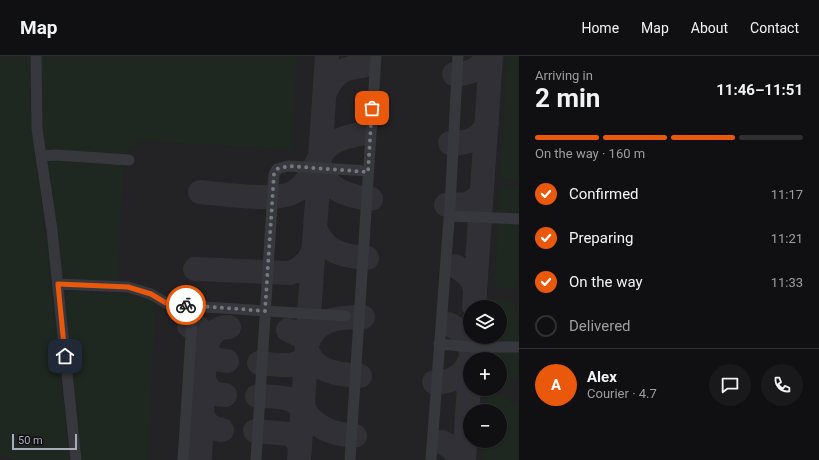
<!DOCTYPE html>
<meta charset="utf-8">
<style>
body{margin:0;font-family:Roboto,sans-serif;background:#19191b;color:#f1f3f6;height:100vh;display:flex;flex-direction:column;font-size:15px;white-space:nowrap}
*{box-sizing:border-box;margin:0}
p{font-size:13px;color:#9c9d9f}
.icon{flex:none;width:22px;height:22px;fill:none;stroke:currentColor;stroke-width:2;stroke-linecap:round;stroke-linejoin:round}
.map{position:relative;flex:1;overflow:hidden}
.side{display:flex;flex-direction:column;background:#101012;width:300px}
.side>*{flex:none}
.tools{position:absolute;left:463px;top:244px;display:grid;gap:8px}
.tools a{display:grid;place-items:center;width:44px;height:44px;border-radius:50%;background:#101012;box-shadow:0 1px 3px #0004,0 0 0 1px #303032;font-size:20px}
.scale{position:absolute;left:12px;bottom:10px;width:65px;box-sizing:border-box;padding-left:4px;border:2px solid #a8abb9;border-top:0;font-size:11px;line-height:14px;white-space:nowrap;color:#a8abb9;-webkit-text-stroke:3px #111113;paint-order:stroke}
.pin{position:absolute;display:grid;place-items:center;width:34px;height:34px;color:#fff;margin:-17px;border-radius:8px;box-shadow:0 2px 6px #0006}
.courier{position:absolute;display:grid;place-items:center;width:40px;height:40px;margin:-20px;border:3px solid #ea580c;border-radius:50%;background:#fff;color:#222;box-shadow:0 1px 5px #0007}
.overview em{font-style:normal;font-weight:700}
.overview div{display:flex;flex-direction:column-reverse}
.overview{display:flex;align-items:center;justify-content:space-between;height:68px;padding:0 16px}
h1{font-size:26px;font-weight:700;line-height:30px}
.bar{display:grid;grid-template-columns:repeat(4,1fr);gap:6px 4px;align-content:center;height:48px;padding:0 16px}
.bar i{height:5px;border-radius:3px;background:#303032}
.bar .on{background:#ea580c}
.bar p{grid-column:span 4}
.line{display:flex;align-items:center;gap:10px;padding:0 16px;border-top:1px solid #303032}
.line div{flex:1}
.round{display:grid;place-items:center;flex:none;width:42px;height:42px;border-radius:21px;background:#19191b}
ol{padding:0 16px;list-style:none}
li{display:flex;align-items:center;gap:12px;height:44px}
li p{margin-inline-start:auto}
li .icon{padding:4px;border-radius:50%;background:#ea580c;color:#fff;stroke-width:4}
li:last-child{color:#9c9d9f}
li i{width:22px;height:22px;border:2px solid #303032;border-radius:50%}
header{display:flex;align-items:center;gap:24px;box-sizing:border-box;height:56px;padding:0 20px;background:#101012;border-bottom:1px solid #303032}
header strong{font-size:19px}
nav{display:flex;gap:22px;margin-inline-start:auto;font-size:14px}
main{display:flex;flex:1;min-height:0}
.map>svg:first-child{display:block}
</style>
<header>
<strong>Map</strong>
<nav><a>Home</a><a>Map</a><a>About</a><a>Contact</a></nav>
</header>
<main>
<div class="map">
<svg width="519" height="404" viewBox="0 0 519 404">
<rect width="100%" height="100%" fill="#161618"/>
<!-- built -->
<path fill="#232225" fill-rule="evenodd" d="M 0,0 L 519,0 L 519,404 L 0,404 ZM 470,251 L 500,251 L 500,281 L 470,281 ZM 470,303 L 500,303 L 500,333 L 470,333 ZM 470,355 L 500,355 L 500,385 L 470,385 Z"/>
<!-- green -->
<path fill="#1e2720" d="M 0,0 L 30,0 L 30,41 L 70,404 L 16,404 L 0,399 Z
M 40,0 L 297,0 L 292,94 L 140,85 L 124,98 L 54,95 L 47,91 L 43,80 Z
M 507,0 L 519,0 L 519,124 L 500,123 Z
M 53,104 L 122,109 L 124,112 L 118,227 L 70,223 L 61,217 L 47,110 Z
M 505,130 L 519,131 L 519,158 L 498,158 L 500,131 Z
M 498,166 L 519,166 L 519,227 L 516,227 L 516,233 L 494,232 Z
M 74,235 L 142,241 L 150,242 L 154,248 L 156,256 L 148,404 L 81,404 L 65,244 L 68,236 Z
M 494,241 L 502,241 L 515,247 L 515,252 L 519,252 L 519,287 L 490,287 L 490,281 L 500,281 L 500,251 L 493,251 Z
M 489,296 L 519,296 L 519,323 L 511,323 L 509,332 L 500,331 L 500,303 L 489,303 Z
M 487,338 L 504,339 L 511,347 L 519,348 L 519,404 L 483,404 L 484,385 L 500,385 L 500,355 L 486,355 Z"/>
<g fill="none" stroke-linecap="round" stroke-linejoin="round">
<!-- taxiway -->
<path stroke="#303036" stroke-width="24" d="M 454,18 C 471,19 479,12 490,0
M 325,37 C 332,18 344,11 363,10
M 450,87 C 466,88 481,84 487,67
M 319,113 C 328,134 350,141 371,143
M 200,136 C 222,138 273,146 292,137 C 308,130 314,110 323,96 C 331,85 348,80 361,78
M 446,149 L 468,148 L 481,139 L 482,132
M 315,172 C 326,197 342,200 367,202
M 455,210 C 466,216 476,224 475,238
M 195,213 L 290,217 C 302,213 312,203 314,190
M 474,251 L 491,0
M 449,268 L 464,277 L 471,296
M 189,270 L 199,272 L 206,282 L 200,404
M 288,274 L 303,281 C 307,286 306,290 308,296 C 314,316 342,319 360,320
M 307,289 C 315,262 339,261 363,261
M 206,290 C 211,278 216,271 229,271
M 199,302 L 203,300 L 206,294 L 214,303 L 227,305
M 259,307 C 273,308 300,315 306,298
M 204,325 C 210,335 214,339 225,339
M 434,326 C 451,327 464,320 470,304
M 257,340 C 273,341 302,338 302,360
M 303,351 C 313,372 333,378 355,380
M 202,358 C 205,368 213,373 222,374
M 255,375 L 289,378 L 298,385 L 300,394
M 442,386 L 451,391 L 461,404
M 299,404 L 327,0
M 464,404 L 470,314"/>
<!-- minor -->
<path stroke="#37383e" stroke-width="11" d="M 36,0 L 37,73 L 52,174 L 76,404
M 41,100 L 56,99 L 129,104
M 450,160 L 519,163
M 58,228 L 128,231 L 151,238 L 166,247 L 173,249 L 345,260
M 439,288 L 472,291 L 519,291
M 183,404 L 193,249
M 256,404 L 274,118 L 277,113 L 288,110 L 368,115
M 350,404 L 376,0
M 431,404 L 450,150 L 458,0"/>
</g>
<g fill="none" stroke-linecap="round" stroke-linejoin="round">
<!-- done -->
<path stroke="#757781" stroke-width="4" stroke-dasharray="0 7.2" d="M 186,249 L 265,255 L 274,118 L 277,113 L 288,110 L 368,116 L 372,52"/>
<!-- route -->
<path stroke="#ea580c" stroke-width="5" d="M 65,300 L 58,228 L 128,231 L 151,238 L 166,247 L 186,249"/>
</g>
</svg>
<div class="tools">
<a><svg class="icon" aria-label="layers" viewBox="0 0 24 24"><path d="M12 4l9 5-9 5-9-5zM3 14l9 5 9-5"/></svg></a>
<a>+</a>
<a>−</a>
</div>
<div class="scale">50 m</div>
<div class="pin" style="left:372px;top:52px;background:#ea580c"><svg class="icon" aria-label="bag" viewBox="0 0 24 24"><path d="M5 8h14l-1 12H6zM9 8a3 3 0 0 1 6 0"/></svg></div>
<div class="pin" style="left:65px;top:300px;background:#1f2937"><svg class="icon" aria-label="home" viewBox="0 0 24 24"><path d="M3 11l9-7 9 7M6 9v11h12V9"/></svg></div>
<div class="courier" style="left:186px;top:249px"><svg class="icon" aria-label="bike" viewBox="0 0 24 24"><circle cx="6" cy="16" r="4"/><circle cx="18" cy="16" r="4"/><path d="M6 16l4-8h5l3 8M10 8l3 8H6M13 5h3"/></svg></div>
</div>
<section class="side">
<div class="overview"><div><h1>2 min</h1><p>Arriving in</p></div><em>11:46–11:51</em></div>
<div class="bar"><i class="on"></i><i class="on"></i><i class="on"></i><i></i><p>On the way · 160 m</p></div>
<ol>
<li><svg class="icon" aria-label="check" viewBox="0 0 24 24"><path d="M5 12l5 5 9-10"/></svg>Confirmed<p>11:17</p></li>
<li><svg class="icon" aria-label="check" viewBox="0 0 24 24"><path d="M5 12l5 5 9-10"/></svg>Preparing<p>11:21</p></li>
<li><svg class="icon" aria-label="check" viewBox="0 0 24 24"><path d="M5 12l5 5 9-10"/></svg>On the way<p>11:33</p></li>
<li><i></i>Delivered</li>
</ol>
<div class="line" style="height:72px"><b class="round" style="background:#ea580c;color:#fff">A</b><div><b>Alex</b><p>Courier · 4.7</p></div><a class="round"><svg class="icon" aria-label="chat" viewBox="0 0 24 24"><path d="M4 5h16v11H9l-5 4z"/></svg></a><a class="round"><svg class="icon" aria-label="phone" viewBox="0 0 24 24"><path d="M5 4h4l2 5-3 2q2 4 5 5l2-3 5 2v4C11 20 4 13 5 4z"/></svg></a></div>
</section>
</main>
